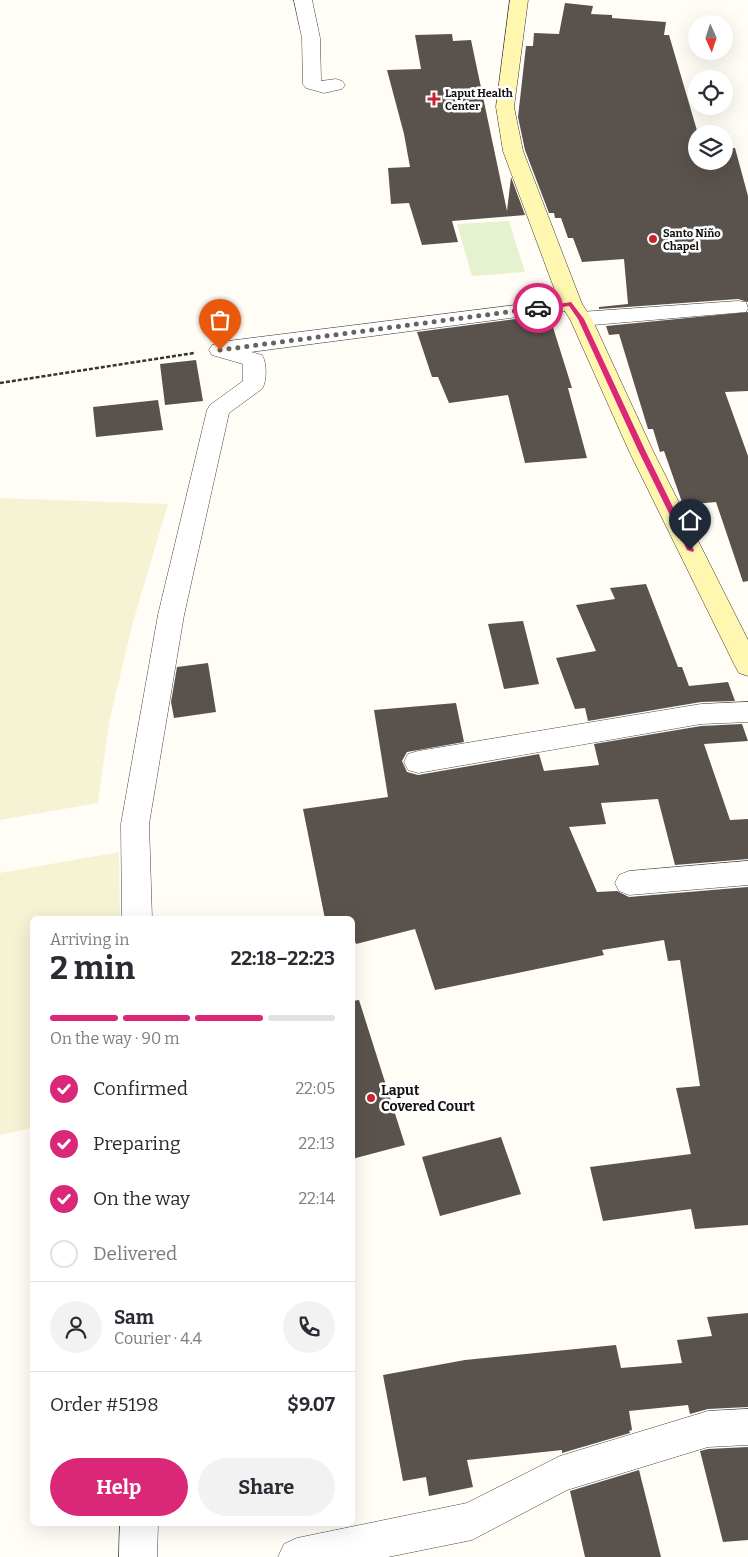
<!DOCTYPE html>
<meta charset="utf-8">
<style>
body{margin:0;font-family:Bitter,serif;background:#f2f2f3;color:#2b2b33;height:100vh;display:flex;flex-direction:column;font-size:19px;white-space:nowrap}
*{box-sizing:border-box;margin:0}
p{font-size:16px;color:#7c7c81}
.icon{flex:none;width:28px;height:28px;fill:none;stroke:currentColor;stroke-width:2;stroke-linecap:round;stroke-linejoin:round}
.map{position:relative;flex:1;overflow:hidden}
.sheet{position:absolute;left:30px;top:916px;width:325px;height:610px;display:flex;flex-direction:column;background:#fff;border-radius:8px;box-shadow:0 5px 20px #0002}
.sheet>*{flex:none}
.needle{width:32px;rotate:177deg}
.tools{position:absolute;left:688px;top:15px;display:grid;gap:10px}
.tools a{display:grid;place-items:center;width:45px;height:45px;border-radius:50%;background:#fff;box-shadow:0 5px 20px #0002;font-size:25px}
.pin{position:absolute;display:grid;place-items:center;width:42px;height:42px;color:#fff;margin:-51px -21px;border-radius:50% 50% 50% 0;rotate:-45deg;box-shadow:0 0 5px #0007}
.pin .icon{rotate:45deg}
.courier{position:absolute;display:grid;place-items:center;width:50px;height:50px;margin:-25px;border:4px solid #db2777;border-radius:50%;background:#fff;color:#222;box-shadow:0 1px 6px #0007}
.head em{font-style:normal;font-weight:700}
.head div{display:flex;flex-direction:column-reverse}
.head{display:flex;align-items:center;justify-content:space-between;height:85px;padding:0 20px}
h1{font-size:32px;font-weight:700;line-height:38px}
.bar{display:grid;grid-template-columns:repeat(4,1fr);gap:8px 5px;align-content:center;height:60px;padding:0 20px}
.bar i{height:6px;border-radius:4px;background:#e1e1e2}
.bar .selected{background:#db2777}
.bar p{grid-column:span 4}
.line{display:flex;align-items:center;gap:12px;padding:0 20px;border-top:1px solid #e1e1e2}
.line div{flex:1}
.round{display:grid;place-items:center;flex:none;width:52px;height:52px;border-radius:26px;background:#f2f2f3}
ol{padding:0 20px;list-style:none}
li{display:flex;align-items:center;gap:15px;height:55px}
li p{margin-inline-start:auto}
li .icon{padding:5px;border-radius:50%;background:#db2777;color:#fff;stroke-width:4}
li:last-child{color:#7c7c81}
li i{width:28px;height:28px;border:2px solid #e1e1e2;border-radius:50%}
.cta{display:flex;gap:10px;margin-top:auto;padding:10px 20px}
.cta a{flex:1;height:58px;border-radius:30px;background:#db2777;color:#fff;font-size:20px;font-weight:700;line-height:58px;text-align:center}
.cta a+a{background:#f2f2f3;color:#2b2b33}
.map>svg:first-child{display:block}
</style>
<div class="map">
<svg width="748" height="1557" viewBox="0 0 748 1557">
<rect width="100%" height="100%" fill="#fffdf5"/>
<!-- farmland -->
<path fill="#f6f3d4" d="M 0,498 L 168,504 L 133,622 L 110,718 L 98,803 L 0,820 Z
M 119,852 L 120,919 L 32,919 L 32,1128 L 0,1135 L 0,873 Z"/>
<!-- pitch -->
<path fill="#e6f2cf" d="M 509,221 L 525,272 L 472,276 L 457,224 Z"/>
<!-- building -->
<path fill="#5a524d" d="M 565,3 L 593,6 L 591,14 L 612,15 L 612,18 L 666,22 L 664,35 L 669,35 L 698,134 L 696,134 L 696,161 L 724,161 L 724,148 L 735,148 L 748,196 L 748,302 L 738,299 L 599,309 L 599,307 L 628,304 L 624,259 L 582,262 L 573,238 L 568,238 L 561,218 L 555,218 L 554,213 L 549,213 L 525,150 L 518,117 L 526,46 L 533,46 L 534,33 L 559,34 Z
M 452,34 L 453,41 L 471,40 L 507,211 L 511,177 L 525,215 L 452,221 L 458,242 L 422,245 L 409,203 L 391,204 L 388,168 L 410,167 L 404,134 L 387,70 L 421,69 L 415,35 Z
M 748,312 L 748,391 L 725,392 L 748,456 L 748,581 L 743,582 L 716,502 L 683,505 L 664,451 L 660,452 L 653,429 L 648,429 L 619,334 L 609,335 L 606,326 Z
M 530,317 L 532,323 L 551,321 L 572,388 L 568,388 L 587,458 L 525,463 L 508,395 L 449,403 L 438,377 L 432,377 L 417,332 Z
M 196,360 L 203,401 L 165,405 L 160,364 Z
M 158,400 L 163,430 L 96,437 L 93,407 Z
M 646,584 L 678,667 L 682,667 L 689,686 L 728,682 L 735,701 L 701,702 L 588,721 L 585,708 L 575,709 L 556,658 L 596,651 L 576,605 L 615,599 L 610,588 Z
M 523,621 L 539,684 L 504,689 L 488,624 Z
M 208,663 L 216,712 L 174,718 L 171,702 L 177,667 Z
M 456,703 L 464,742 L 407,752 L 402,761 L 407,772 L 418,775 L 539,754 L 544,771 L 599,765 L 594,744 L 701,726 L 742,724 L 748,741 L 704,744 L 730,820 L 748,819 L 748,859 L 675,865 L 658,799 L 601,803 L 606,824 L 569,827 L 597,892 L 617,891 L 629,897 L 748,887 L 748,1225 L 695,1229 L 691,1209 L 603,1221 L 590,1167 L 691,1154 L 676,1088 L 700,1086 L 680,960 L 668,961 L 664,940 L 602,950 L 604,955 L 435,990 L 415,929 L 356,944 L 352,933 L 352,919 L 325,919 L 303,809 L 388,797 L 374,710 Z
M 359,1000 L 405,1145 L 352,1159 L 352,1001 Z
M 501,1137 L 521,1194 L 440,1216 L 422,1157 Z
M 748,1313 L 748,1407 L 708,1409 L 690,1414 L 688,1405 L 629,1411 L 632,1430 L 629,1431 L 630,1433 L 562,1453 L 562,1450 L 467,1460 L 473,1487 L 429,1496 L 426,1477 L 403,1481 L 383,1375 L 465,1360 L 616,1345 L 621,1368 L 682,1363 L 677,1340 L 712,1336 L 707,1317 Z
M 748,1447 L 748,1540 L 723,1542 L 700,1451 L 708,1449 Z
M 639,1470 L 661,1557 L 585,1557 L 570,1491 Z"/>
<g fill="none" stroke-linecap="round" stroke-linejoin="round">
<!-- street casing -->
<g stroke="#444" stroke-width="1">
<path id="street" d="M 294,0 L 312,0 L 320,38 L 321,81 L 336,79 L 342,81 L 345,85 L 342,89 L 324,93 L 306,88 L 303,84 L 302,38 Z
M 571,298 L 579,299 L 582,304 L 579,309 L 251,352 L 262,355 C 267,363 267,381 262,389 L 229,413 L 184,615 L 149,824 L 152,919 L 122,919 L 121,824 L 158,615 L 207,410 L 210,405 L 243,381 L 243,364 L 212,355 L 209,350 L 212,345 L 228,341 Z
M 738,301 L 746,302 L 748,308 L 746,312 L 581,326 L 573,324 L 570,319 L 573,314 L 581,312 Z
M 748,702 L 748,722 L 701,724 L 418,773 L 408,770 L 404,762 L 408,754 L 418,751 L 701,704 Z
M 748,861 L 748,885 L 629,895 L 619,891 L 615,883 L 619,875 L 629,871 Z
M 748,1409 L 748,1445 L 708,1447 L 567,1490 L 472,1540 L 388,1557 L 278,1557 L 284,1544 L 297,1538 L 467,1503 L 560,1456 L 708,1411 Z
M 120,1524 L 158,1524 L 157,1557 L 119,1557 Z"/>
</g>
<!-- secondary casing -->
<g stroke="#333" stroke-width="1">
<path id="secondary" d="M 510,0 L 528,0 L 514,107 L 523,151 L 582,304 L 592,319 L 653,451 L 748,640 L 748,676 L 739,673 L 735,666 L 629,451 L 570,319 L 560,304 L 503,151 L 496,107 Z"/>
</g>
<!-- path -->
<path stroke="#333" stroke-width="2.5" stroke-dasharray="4 2" stroke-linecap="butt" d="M 0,383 L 194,353"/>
<!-- street -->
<use href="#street" fill="#fff" fill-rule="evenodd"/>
<!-- secondary -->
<use href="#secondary" fill="#fff6b0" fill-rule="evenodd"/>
</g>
<!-- route -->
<path fill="#db2777" d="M 571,302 L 584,319 L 645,450 L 694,550 L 693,552 L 687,550 L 638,450 L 578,319 L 569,306 L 538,310 L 535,308 Z"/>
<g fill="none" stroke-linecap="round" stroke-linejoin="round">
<!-- done -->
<path stroke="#646461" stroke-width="5" stroke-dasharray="0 9" d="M 220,350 L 538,308"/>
</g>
<!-- markers -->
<g fill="#c4262e" stroke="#fff" stroke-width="2">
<path d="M431.5 91.5h5v5h5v5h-5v5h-5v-5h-5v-5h5z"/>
<circle cx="653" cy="239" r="5"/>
<circle cx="371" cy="1098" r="5"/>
</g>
<g text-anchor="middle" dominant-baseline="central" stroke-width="5" stroke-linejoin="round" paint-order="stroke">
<!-- far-poi labels -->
<g font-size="11" font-weight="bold" fill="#111" stroke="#fff" text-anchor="start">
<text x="445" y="93">Laput Health<tspan x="445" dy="13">Center</tspan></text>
<text x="663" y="233">Santo Niño<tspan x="663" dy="13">Chapel</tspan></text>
</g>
<!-- poi labels -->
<g font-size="14" font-weight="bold" fill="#111" stroke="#fff" text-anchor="start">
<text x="381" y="1090">Laput<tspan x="381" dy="16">Covered Court</tspan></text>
</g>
</g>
</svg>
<div class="tools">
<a><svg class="needle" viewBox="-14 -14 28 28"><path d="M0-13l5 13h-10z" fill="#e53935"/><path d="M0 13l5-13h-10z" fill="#7c7c81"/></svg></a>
<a><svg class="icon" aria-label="locate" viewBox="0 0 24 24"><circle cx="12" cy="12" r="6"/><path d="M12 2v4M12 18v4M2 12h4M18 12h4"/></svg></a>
<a><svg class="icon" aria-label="layers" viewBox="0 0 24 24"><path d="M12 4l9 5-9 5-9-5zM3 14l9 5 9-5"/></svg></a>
</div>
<div class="pin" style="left:220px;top:350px;background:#ea580c"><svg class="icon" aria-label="bag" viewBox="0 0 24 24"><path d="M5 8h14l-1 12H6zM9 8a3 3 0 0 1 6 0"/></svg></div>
<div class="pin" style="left:690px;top:550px;background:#1f2937"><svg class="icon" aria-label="home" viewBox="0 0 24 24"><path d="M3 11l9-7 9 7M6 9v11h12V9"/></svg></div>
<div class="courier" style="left:538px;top:308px"><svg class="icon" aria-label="car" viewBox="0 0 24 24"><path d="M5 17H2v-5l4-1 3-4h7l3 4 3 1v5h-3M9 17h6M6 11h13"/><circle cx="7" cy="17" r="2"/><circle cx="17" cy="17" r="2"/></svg></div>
<section class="sheet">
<div class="head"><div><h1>2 min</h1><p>Arriving in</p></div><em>22:18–22:23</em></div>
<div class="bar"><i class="selected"></i><i class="selected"></i><i class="selected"></i><i></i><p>On the way · 90 m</p></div>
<ol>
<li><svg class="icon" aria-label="check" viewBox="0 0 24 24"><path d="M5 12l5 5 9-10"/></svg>Confirmed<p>22:05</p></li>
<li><svg class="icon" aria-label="check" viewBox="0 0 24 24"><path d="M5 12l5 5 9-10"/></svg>Preparing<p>22:13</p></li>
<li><svg class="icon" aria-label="check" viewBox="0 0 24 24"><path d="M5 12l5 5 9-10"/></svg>On the way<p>22:14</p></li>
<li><i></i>Delivered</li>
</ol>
<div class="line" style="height:90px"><a class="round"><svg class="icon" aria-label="person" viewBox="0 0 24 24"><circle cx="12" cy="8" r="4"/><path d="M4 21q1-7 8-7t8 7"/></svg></a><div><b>Sam</b><p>Courier · 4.4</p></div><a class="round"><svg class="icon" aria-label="phone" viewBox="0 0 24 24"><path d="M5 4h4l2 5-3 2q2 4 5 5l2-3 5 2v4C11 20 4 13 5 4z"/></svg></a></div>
<div class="line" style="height:65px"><div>Order #5198</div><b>$9.07</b></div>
<div class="cta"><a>Help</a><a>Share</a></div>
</section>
</div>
